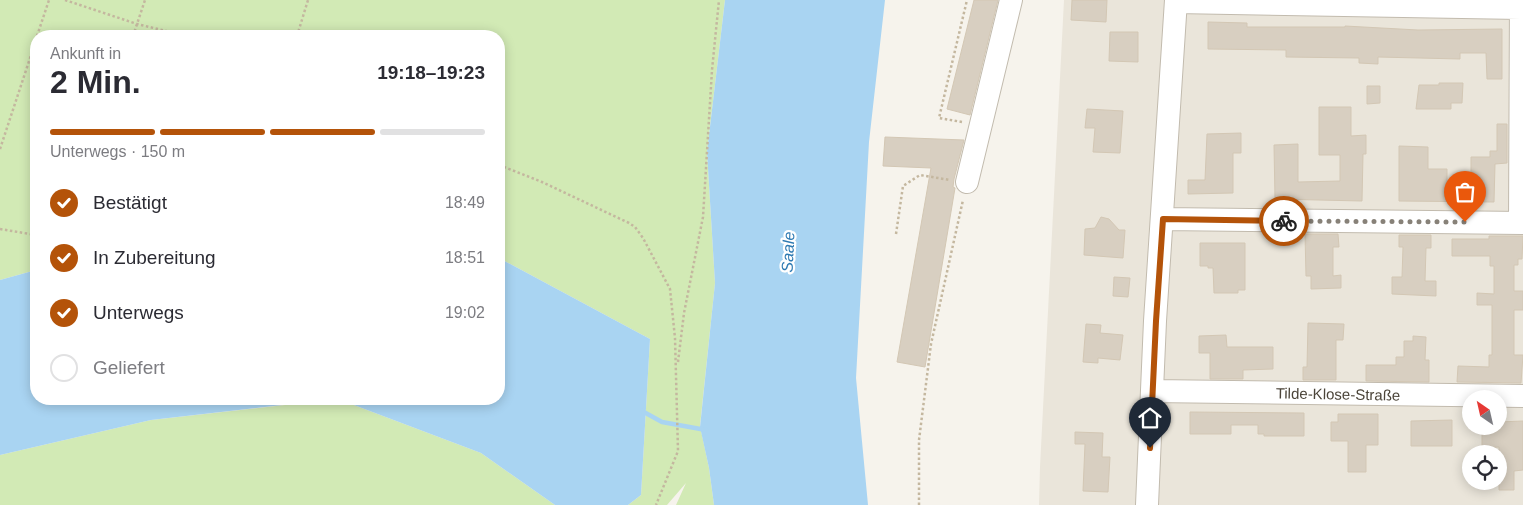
<!DOCTYPE html>
<html lang="de">
<meta charset="utf-8">
<style>
body{margin:0;font-family:Arial,sans-serif;background:#f2f2f3;color:#2b2b33;height:100vh;display:flex;flex-direction:column;font-size:19px;white-space:nowrap}
*{box-sizing:border-box;margin:0}
p{font-size:16px;color:#7c7c81}
.icon{flex:none;width:28px;height:28px;fill:none;stroke:currentColor;stroke-width:2;stroke-linecap:round;stroke-linejoin:round}
.map{position:relative;flex:1;overflow:hidden}
.sheet{position:absolute;left:30px;top:30px;width:475px;height:375px;display:flex;flex-direction:column;background:#fff;border-radius:20px;box-shadow:0 2px 12px #0003}
.sheet>*{flex:none}
.needle{width:32px;rotate:326deg}
.buttons{position:absolute;left:1462px;top:390px;display:grid;gap:10px}
.buttons a{display:grid;place-items:center;width:45px;height:45px;border-radius:50%;background:#fff;box-shadow:0 2px 12px #0003;font-size:25px}
.pin{position:absolute;display:grid;place-items:center;width:42px;height:42px;color:#fff;margin:-51px -21px;border-radius:50% 50% 50% 0;rotate:-45deg;box-shadow:0 0 5px #0007}
.pin .icon{rotate:45deg}
.courier{position:absolute;display:grid;place-items:center;width:50px;height:50px;margin:-25px;border:4px solid #b45309;border-radius:50%;background:#fff;color:#222;box-shadow:0 1px 6px #0007}
.summary em{font-style:normal;font-weight:700}
.summary div{display:flex;flex-direction:column-reverse}
.summary{display:flex;align-items:center;justify-content:space-between;height:85px;padding:0 20px}
h1{font-size:32px;font-weight:700;line-height:38px}
.bar{display:grid;grid-template-columns:repeat(4,1fr);gap:8px 5px;align-content:center;height:60px;padding:0 20px}
.bar i{height:6px;border-radius:4px;background:#e1e1e2}
.bar .active{background:#b45309}
.bar p{grid-column:span 4}
ol{padding:0 20px;list-style:none}
li{display:flex;align-items:center;gap:15px;height:55px}
li p{margin-inline-start:auto}
li .icon{padding:5px;border-radius:50%;background:#b45309;color:#fff;stroke-width:4}
li:last-child{color:#7c7c81}
li i{width:28px;height:28px;border:2px solid #e1e1e2;border-radius:50%}
.map>svg:first-child{display:block}
</style>
<div class="map">
<svg width="1523" height="505" viewBox="0 0 1523 505">
<rect width="100%" height="100%" fill="#f6f3ec"/>
<!-- residential -->
<path fill="#eae5da" fill-rule="evenodd" d="M 1064,0 L 1523,0 L 1523,505 L 1039,505 L 1040,467 ZM 1471,399 L 1499,399 L 1499,426 L 1471,426 ZM 1471,454 L 1499,454 L 1499,481 L 1471,481 Z"/>
<!-- green -->
<path fill="#d2eab5" d="M 0,0 L 725,0 L 707,152 L 715,283 L 700,426 L 709,468 L 714,505 L 676,505 L 686,483 L 667,505 L 628,505 L 641,495 L 650,339 L 499,258 L 499,36 L 36,36 L 36,270 L 0,280 Z
M 338,399 L 481,453 L 555,505 L 0,505 L 0,455 L 151,420 Z"/>
<!-- water -->
<path fill="#a9d4f2" d="M 725,0 L 885,0 L 869,142 L 856,378 L 868,505 L 714,505 L 709,468 L 700,427 L 715,283 L 707,152 Z
M 499,258 L 650,339 L 641,495 L 628,505 L 555,505 L 481,453 L 338,399 L 499,399 Z
M 36,270 L 36,399 L 334,399 L 151,420 L 0,455 L 0,280 Z"/>
<g fill="none" stroke-linecap="round" stroke-linejoin="round">
<!-- stream -->
<path stroke="#a9d4f2" stroke-width="4.5" d="M 642,411 L 662,422 L 706,430"/>
</g>
<!-- building -->
<path fill="#d8cfc1" stroke="#d3c7b4" d="M 974,0 L 998,0 L 970,115 L 947,109 Z
M 1072,0 L 1107,0 L 1106,22 L 1071,20 Z
M 1208,22 L 1247,23 L 1247,27 L 1345,27 L 1345,26 L 1418,30 L 1502,29 L 1502,79 L 1487,79 L 1486,53 L 1460,53 L 1460,59 L 1378,57 L 1378,64 L 1359,63 L 1359,58 L 1286,57 L 1286,50 L 1208,49 Z
M 1110,32 L 1138,32 L 1138,62 L 1109,61 Z
M 1439,83 L 1463,83 L 1462,103 L 1451,103 L 1451,109 L 1416,109 L 1419,85 L 1439,85 Z
M 1367,86 L 1380,86 L 1380,103 L 1367,104 Z
M 1319,107 L 1351,107 L 1351,136 L 1366,135 L 1366,154 L 1363,154 L 1362,201 L 1275,199 L 1274,145 L 1298,144 L 1298,182 L 1340,181 L 1340,155 L 1319,155 Z
M 1087,109 L 1123,111 L 1120,153 L 1093,152 L 1095,128 L 1085,128 Z
M 1497,124 L 1507,124 L 1507,163 L 1495,164 L 1494,202 L 1399,201 L 1399,146 L 1428,147 L 1428,169 L 1447,169 L 1447,183 L 1471,183 L 1471,157 L 1490,157 L 1490,151 L 1497,151 Z
M 1241,133 L 1241,153 L 1233,153 L 1233,193 L 1188,194 L 1188,180 L 1205,180 L 1207,134 Z
M 885,137 L 964,140 L 954,179 L 953,187 L 955,188 L 925,367 L 897,362 L 931,168 L 883,166 Z
M 1101,217 L 1109,219 L 1119,230 L 1125,230 L 1123,258 L 1084,255 L 1085,229 L 1095,228 Z
M 1305,234 L 1338,234 L 1339,247 L 1333,247 L 1333,276 L 1341,275 L 1341,288 L 1311,289 L 1311,276 L 1306,276 Z
M 1399,235 L 1431,235 L 1431,248 L 1426,248 L 1425,281 L 1436,281 L 1436,296 L 1392,294 L 1392,277 L 1402,277 L 1403,247 L 1399,247 Z
M 1489,236 L 1523,236 L 1522,259 L 1518,259 L 1518,265 L 1514,265 L 1514,291 L 1523,291 L 1523,310 L 1514,310 L 1514,355 L 1523,355 L 1521,383 L 1457,382 L 1458,366 L 1489,367 L 1489,355 L 1492,355 L 1492,305 L 1477,305 L 1477,293 L 1494,294 L 1494,266 L 1490,266 L 1490,256 L 1452,256 L 1452,239 L 1489,239 Z
M 1200,243 L 1245,243 L 1245,290 L 1238,290 L 1238,293 L 1214,293 L 1213,268 L 1208,268 L 1208,266 L 1200,266 Z
M 1114,277 L 1130,278 L 1128,297 L 1113,296 Z
M 1308,323 L 1344,324 L 1343,340 L 1336,340 L 1336,380 L 1303,380 L 1303,367 L 1307,367 Z
M 1086,324 L 1101,325 L 1100,333 L 1123,335 L 1120,360 L 1098,358 L 1098,363 L 1083,362 Z
M 1226,335 L 1227,347 L 1273,347 L 1273,369 L 1243,370 L 1243,379 L 1210,379 L 1210,353 L 1199,353 L 1199,336 Z
M 1413,336 L 1426,337 L 1425,360 L 1429,360 L 1429,382 L 1366,381 L 1366,365 L 1396,365 L 1396,357 L 1404,357 L 1404,341 L 1413,341 Z
M 1190,412 L 1304,413 L 1304,436 L 1264,436 L 1264,434 L 1258,434 L 1258,425 L 1231,425 L 1231,434 L 1190,434 Z
M 1338,414 L 1378,414 L 1378,445 L 1366,445 L 1366,472 L 1348,472 L 1348,441 L 1331,441 L 1331,422 L 1338,422 Z
M 1452,420 L 1452,446 L 1411,446 L 1411,421 Z
M 1523,421 L 1523,470 L 1514,471 L 1514,490 L 1499,490 L 1499,447 L 1482,448 L 1482,426 L 1499,426 L 1499,422 Z
M 1075,432 L 1103,433 L 1102,457 L 1110,457 L 1108,492 L 1083,491 L 1085,444 L 1075,444 Z"/>
<g fill="none" stroke-linecap="round" stroke-linejoin="round">
<!-- minor casing -->
<g stroke="#c2bbae" stroke-width="24">
<path id="minor" d="M 1176,2 L 1521,8
M 967,182 L 1011,0
M 1163,219 L 1523,223
M 1520,223 L 1521,0
M 1152,391 L 1523,396
M 1147,505 L 1155,321 L 1176,0"/>
</g>
<!-- path -->
<path stroke="#c4b79f" stroke-width="2.5" stroke-dasharray="2.5 2.5" stroke-linecap="butt" d="M 65,0 L 137,24 L 187,36
M 37,36 L 49,0
M 133,36 L 145,0
M 297,36 L 308,0
M 962,122 L 939,118 L 967,0
M 0,149 L 36,40
M 499,165 L 542,182 L 629,223 L 635,227 L 643,238 L 670,289 L 675,338 L 678,451 L 656,505
M 0,229 L 36,235
M 896,234 L 903,186 L 920,175 L 950,180
M 678,362 L 684,313 L 703,217 L 712,70 L 719,0
M 919,505 L 919,440 L 931,344 L 963,200"/>
<!-- minor -->
<use href="#minor" stroke="#fff" stroke-width="22"/>
</g>
<g fill="none" stroke-linecap="round" stroke-linejoin="round">
<!-- done -->
<path stroke="#878178" stroke-width="5" stroke-dasharray="0 9" d="M 1284,221 L 1465,222"/>
<!-- route -->
<path stroke="#b45309" stroke-width="6" d="M 1150,448 L 1156,321 L 1163,219 L 1284,221"/>
</g>
<g text-anchor="middle" dominant-baseline="central" stroke-width="4.5" stroke-linejoin="round" paint-order="stroke">
<!-- street labels -->
<g font-size="15" fill="#4b4439" stroke="#fff">
<text transform="translate(1338 394) rotate(1)">Tilde-Klose-Straße</text>
</g>
<!-- water labels -->
<g font-size="16" font-style="italic" fill="#2e7ab2" stroke="#fff">
<text transform="translate(788 252) rotate(-87)">Saale</text>
</g>
</g>
</svg>
<div class="buttons">
<a><svg class="needle" viewBox="-14 -14 28 28"><path d="M0-13l5 13h-10z" fill="#e53935"/><path d="M0 13l5-13h-10z" fill="#7c7c81"/></svg></a>
<a><svg class="icon" aria-label="locate" viewBox="0 0 24 24"><circle cx="12" cy="12" r="6"/><path d="M12 2v4M12 18v4M2 12h4M18 12h4"/></svg></a>
</div>
<div class="pin" style="left:1465px;top:222px;background:#ea580c"><svg class="icon" aria-label="bag" viewBox="0 0 24 24"><path d="M5 8h14l-1 12H6zM9 8a3 3 0 0 1 6 0"/></svg></div>
<div class="pin" style="left:1150px;top:448px;background:#1f2937"><svg class="icon" aria-label="home" viewBox="0 0 24 24"><path d="M3 11l9-7 9 7M6 9v11h12V9"/></svg></div>
<div class="courier" style="left:1284px;top:221px"><svg class="icon" aria-label="bike" viewBox="0 0 24 24"><circle cx="6" cy="16" r="4"/><circle cx="18" cy="16" r="4"/><path d="M6 16l4-8h5l3 8M10 8l3 8H6M13 5h3"/></svg></div>
<section class="sheet">
<div class="summary"><div><h1>2 Min.</h1><p>Ankunft in</p></div><em>19:18–19:23</em></div>
<div class="bar"><i class="active"></i><i class="active"></i><i class="active"></i><i></i><p>Unterwegs · 150 m</p></div>
<ol>
<li><svg class="icon" aria-label="check" viewBox="0 0 24 24"><path d="M5 12l5 5 9-10"/></svg>Bestätigt<p>18:49</p></li>
<li><svg class="icon" aria-label="check" viewBox="0 0 24 24"><path d="M5 12l5 5 9-10"/></svg>In Zubereitung<p>18:51</p></li>
<li><svg class="icon" aria-label="check" viewBox="0 0 24 24"><path d="M5 12l5 5 9-10"/></svg>Unterwegs<p>19:02</p></li>
<li><i></i>Geliefert</li>
</ol>
</section>
</div>
